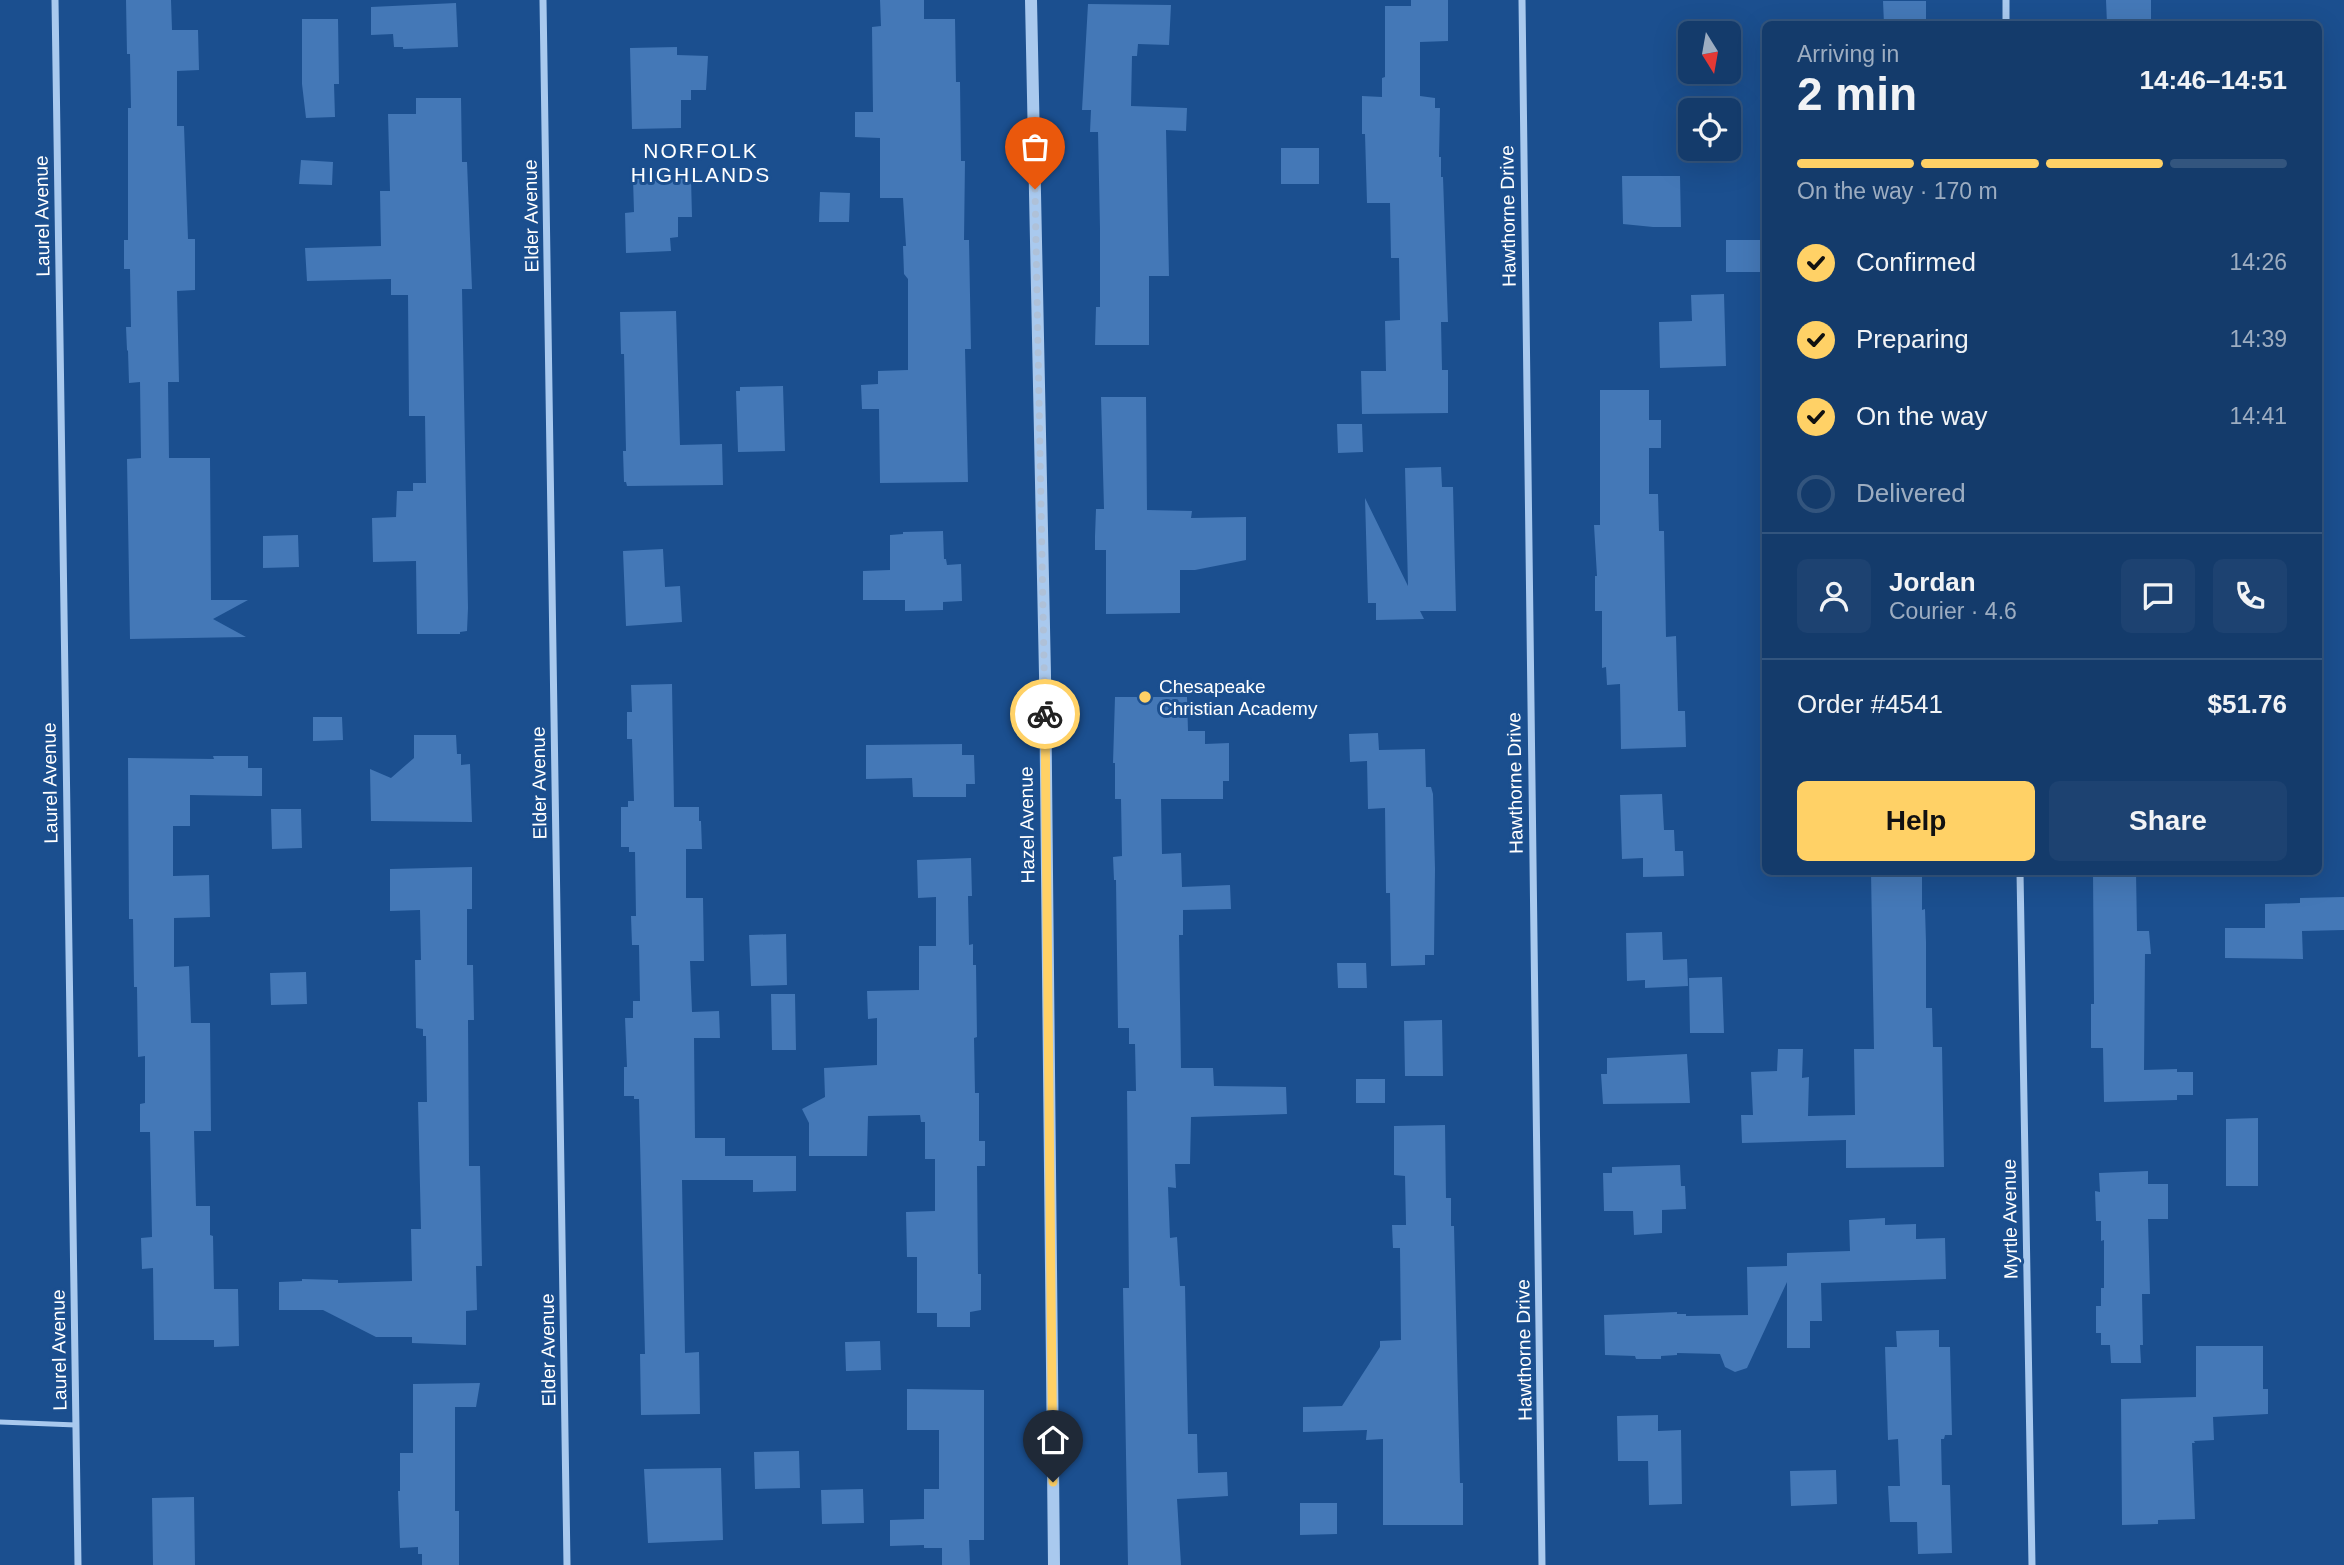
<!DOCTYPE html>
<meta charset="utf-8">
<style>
body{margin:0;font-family:Helvetica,sans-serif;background:#1d4271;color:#f1f3f6;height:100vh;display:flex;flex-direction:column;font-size:26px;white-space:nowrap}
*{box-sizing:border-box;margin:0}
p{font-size:23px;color:#9dadc1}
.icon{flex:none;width:38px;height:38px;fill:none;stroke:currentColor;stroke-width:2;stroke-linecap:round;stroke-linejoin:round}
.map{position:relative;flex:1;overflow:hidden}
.side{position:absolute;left:1762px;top:21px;width:560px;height:854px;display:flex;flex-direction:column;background:#143b6b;border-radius:10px;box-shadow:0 7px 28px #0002,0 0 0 2px #33557e}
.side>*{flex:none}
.needle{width:46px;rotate:169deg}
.fabs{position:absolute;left:1678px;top:21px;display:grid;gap:14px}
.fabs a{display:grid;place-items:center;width:63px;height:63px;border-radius:10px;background:#143b6b;box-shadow:0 7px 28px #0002,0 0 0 2px #33557e;font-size:35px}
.pin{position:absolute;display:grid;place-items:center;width:60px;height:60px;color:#fff;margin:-72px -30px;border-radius:50% 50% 50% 0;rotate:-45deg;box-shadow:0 0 7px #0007}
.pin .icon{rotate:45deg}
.courier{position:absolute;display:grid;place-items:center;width:70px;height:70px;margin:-35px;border:5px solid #ffd166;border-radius:50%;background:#fff;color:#222;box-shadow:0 2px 9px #0007}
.overview em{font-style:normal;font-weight:700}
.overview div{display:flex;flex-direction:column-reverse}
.overview{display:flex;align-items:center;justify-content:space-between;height:119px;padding:0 35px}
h1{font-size:46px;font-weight:700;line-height:52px}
.bar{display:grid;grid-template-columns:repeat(4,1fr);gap:10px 7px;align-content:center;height:84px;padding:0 35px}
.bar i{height:9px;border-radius:5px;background:#33557e}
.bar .selected{background:#ffd166}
.bar p{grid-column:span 4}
.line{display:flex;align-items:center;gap:18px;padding:0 35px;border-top:2px solid #33557e}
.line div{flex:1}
.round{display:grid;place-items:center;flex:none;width:74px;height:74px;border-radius:10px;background:#1d4271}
ol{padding:0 35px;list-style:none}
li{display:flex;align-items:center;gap:21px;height:77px}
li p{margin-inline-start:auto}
li .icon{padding:7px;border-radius:50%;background:#ffd166;color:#111;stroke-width:4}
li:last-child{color:#9dadc1}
li i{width:38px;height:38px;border:4px solid #33557e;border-radius:50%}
.primary-button{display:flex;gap:14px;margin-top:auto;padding:14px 35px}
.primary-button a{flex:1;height:80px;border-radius:10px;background:#ffd166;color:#111;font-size:28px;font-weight:700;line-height:80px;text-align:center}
.primary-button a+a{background:#1d4271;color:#f1f3f6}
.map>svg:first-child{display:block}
</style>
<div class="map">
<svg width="2344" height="1565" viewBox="0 0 2344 1565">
<rect width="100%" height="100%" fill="#1b4f8f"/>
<!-- building -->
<path fill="#4478b7" d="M 126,0 L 171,0 L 172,30 L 198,30 L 199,70 L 177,71 L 177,126 L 184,126 L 188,239 L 195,239 L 195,290 L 177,291 L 179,382 L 168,382 L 169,458 L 210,458 L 211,600 L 248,600 L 213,619 L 246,637 L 130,639 L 127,459 L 141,458 L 140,382 L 129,383 L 128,351 L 127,350 L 126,327 L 131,327 L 130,269 L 124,269 L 124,240 L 128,240 L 128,108 L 131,108 L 130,54 L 127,54 Z
M 880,0 L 924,0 L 924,19 L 955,19 L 956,82 L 960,82 L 961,161 L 965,161 L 964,240 L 969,240 L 971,349 L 965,349 L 968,482 L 880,483 L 879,409 L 862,409 L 861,385 L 878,384 L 878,371 L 908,370 L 908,279 L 904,274 L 903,246 L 906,246 L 903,198 L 880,198 L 880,138 L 855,137 L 855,112 L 873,112 L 872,27 L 881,26 Z
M 1411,0 L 1448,0 L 1448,41 L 1420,42 L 1420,96 L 1435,98 L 1435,108 L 1440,108 L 1439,157 L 1441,157 L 1441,177 L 1443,177 L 1448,322 L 1441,322 L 1442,370 L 1448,370 L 1448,413 L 1362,414 L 1361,371 L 1386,371 L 1385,321 L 1400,320 L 1399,258 L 1391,258 L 1390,203 L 1367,203 L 1365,134 L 1362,134 L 1362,96 L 1382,97 L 1382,78 L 1385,77 L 1385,6 L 1411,6 Z
M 2106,0 L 2151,0 L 2151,24 L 2107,24 Z
M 1883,1 L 1926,1 L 1926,24 L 1884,24 Z
M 456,3 L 458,47 L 403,49 L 403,47 L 394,47 L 393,34 L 371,35 L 371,7 Z
M 1088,4 L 1171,5 L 1169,45 L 1138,44 L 1137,56 L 1132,56 L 1131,106 L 1187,108 L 1186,131 L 1166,130 L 1169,276 L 1149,276 L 1149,345 L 1095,345 L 1096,307 L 1100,307 L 1100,229 L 1098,132 L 1090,132 L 1091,110 L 1082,110 Z
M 302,19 L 338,19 L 339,84 L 334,84 L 335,117 L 306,118 L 302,84 Z
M 677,47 L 677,55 L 708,56 L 706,90 L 691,90 L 691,100 L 681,100 L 681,128 L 632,129 L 630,48 Z
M 416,98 L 461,98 L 462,162 L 467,162 L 472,289 L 462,289 L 468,608 L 467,631 L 460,632 L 460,634 L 417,634 L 416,561 L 373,562 L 372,518 L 396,517 L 397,491 L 413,491 L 413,483 L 426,483 L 425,416 L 409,416 L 408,295 L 391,295 L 391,279 L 307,281 L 305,248 L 381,246 L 380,191 L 390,191 L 388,114 L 416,114 Z
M 1281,148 L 1319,148 L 1319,184 L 1281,184 Z
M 301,160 L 333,162 L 332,185 L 299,184 Z
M 1622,176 L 1680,176 L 1681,227 L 1653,227 L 1623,224 Z
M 691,178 L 692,217 L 678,217 L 678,237 L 670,238 L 671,251 L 626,253 L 625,213 L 634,212 L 633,179 Z
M 820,192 L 850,193 L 849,222 L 819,222 Z
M 1726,240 L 1761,240 L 1761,272 L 1726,272 Z
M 1724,294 L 1726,366 L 1660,368 L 1659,322 L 1692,321 L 1691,295 Z
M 676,311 L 680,445 L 722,444 L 723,485 L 627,486 L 626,482 L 624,482 L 623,451 L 626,451 L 624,354 L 621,354 L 620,312 Z
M 783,386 L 785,451 L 738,452 L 736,391 L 740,391 L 740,387 Z
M 1600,390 L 1649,390 L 1649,420 L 1661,420 L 1661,448 L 1649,448 L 1649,494 L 1658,494 L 1659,531 L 1664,531 L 1666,637 L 1676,636 L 1678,711 L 1685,711 L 1686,747 L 1621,749 L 1620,684 L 1607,685 L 1606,667 L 1602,668 L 1602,611 L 1595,611 L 1595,576 L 1597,576 L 1594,525 L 1600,525 Z
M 1101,397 L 1146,397 L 1147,510 L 1192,511 L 1191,518 L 1246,517 L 1246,560 L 1195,570 L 1180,570 L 1180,613 L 1106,614 L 1106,550 L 1095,550 L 1095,536 L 1096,509 L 1104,509 Z
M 1337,424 L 1362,424 L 1363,452 L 1338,453 Z
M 1441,467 L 1442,487 L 1453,487 L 1456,611 L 1420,611 L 1424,619 L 1376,620 L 1376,603 L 1368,603 L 1365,498 L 1408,586 L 1405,468 Z
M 943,531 L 944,559 L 946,559 L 947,565 L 961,564 L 962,601 L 943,602 L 943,610 L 905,611 L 905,600 L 863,600 L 863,571 L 890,570 L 890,535 L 903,534 L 903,532 Z
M 298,535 L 299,567 L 263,568 L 263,536 Z
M 663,549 L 665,587 L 680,586 L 682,622 L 626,626 L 623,551 Z
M 672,684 L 674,807 L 699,807 L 699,821 L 701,821 L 702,849 L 686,849 L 686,898 L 703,898 L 704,961 L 690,961 L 692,1012 L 719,1011 L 720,1038 L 694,1038 L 695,1138 L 725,1138 L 725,1156 L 796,1156 L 796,1191 L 753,1192 L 753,1180 L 682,1180 L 685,1353 L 699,1352 L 700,1414 L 641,1415 L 640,1354 L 645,1354 L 639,1099 L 634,1099 L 634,1096 L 624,1096 L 624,1067 L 627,1067 L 625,1018 L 633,1018 L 633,1001 L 640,1001 L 639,945 L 632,945 L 631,916 L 636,916 L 635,852 L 629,852 L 629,847 L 621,847 L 621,807 L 628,807 L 628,801 L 634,801 L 632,739 L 627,739 L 627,712 L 632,712 L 631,685 Z
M 1115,697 L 1187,697 L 1188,731 L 1205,731 L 1205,744 L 1229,743 L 1229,781 L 1223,781 L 1223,799 L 1161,799 L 1162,854 L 1181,853 L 1182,887 L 1230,885 L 1231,909 L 1183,910 L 1183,935 L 1179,935 L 1181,1068 L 1213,1068 L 1214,1086 L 1286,1087 L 1287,1114 L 1191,1117 L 1190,1164 L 1175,1164 L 1176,1188 L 1168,1187 L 1170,1238 L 1177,1237 L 1180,1286 L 1185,1286 L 1188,1434 L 1197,1434 L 1198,1473 L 1227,1472 L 1228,1496 L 1177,1499 L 1181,1565 L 1128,1565 L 1123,1288 L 1129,1288 L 1127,1091 L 1136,1091 L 1135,1044 L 1129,1044 L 1129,1028 L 1118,1028 L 1116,880 L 1114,880 L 1113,857 L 1122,856 L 1121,799 L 1115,799 L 1115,763 L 1113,763 Z
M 313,717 L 342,717 L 343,740 L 313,741 Z
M 1378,733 L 1379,750 L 1425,749 L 1426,787 L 1431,787 L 1433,794 L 1435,869 L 1434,955 L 1425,955 L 1425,965 L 1391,966 L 1390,893 L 1386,893 L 1385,808 L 1368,809 L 1367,761 L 1350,762 L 1349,734 Z
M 414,735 L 456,735 L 457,754 L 461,754 L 461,765 L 470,764 L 472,822 L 371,821 L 370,769 L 391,778 L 414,758 Z
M 962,744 L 962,755 L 974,755 L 975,784 L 966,784 L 966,797 L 913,797 L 912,778 L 866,779 L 866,745 Z
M 213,756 L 248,756 L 248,768 L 262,768 L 262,796 L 190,795 L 190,826 L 173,826 L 173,876 L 209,875 L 210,917 L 174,918 L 174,967 L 189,966 L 191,1023 L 210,1023 L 211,1131 L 194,1131 L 196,1206 L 210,1206 L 210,1235 L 213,1236 L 214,1289 L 238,1289 L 239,1346 L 214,1347 L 214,1340 L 154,1340 L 153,1268 L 142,1269 L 141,1238 L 152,1237 L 150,1132 L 140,1132 L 140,1104 L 145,1103 L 145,1056 L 138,1057 L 137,987 L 134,987 L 133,919 L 129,919 L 128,758 L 214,759 Z
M 1662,794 L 1664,830 L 1674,830 L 1675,851 L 1683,851 L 1684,876 L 1643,877 L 1643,858 L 1622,859 L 1620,795 Z
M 271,809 L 301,809 L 302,848 L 272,849 Z
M 971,858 L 972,896 L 968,896 L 969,945 L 973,944 L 973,965 L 976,965 L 977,1037 L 974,1038 L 975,1093 L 979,1093 L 979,1141 L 985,1141 L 985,1166 L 977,1166 L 978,1274 L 981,1274 L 981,1310 L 970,1312 L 970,1327 L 937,1327 L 937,1313 L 917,1313 L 917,1257 L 907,1257 L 906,1212 L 935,1211 L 935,1159 L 925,1159 L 925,1122 L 921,1122 L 920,1115 L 868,1116 L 867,1156 L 809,1156 L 809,1123 L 802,1109 L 825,1097 L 824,1068 L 877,1065 L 877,1018 L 868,1019 L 867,991 L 919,990 L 919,946 L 936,946 L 936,897 L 918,898 L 917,860 Z
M 472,867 L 472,909 L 467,909 L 467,965 L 473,965 L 474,1020 L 468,1020 L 469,1166 L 480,1166 L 482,1266 L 476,1266 L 477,1310 L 466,1311 L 466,1345 L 412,1343 L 412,1337 L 376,1337 L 323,1310 L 279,1310 L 279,1282 L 302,1281 L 302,1279 L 338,1280 L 338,1283 L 412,1281 L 411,1229 L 421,1229 L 418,1102 L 427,1102 L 426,1036 L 423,1036 L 423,1029 L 416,1028 L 415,960 L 421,960 L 420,910 L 390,911 L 390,869 Z
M 1871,872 L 1922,872 L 1922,910 L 1925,909 L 1926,942 L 1926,1008 L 1932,1008 L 1933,1047 L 1942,1047 L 1944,1167 L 1846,1168 L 1846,1140 L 1742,1143 L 1741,1115 L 1753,1115 L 1751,1072 L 1777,1071 L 1778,1049 L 1803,1049 L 1802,1078 L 1809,1077 L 1808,1116 L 1855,1115 L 1854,1049 L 1874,1049 Z
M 2093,872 L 2136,872 L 2137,931 L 2149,931 L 2151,954 L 2145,954 L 2144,1070 L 2177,1069 L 2177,1072 L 2193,1072 L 2193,1095 L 2177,1095 L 2177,1100 L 2104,1102 L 2103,1048 L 2091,1048 L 2091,1004 L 2094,1004 Z
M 2344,897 L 2344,930 L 2302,931 L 2303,959 L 2225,958 L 2225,928 L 2265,928 L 2265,904 L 2300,903 L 2300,898 Z
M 1662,932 L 1663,960 L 1687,959 L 1688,986 L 1645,988 L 1645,980 L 1627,981 L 1626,933 Z
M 786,934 L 787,985 L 751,986 L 749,935 Z
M 1337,963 L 1366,963 L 1367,988 L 1338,988 Z
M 306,972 L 307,1004 L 271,1005 L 270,973 Z
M 1722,977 L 1724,1033 L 1690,1033 L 1689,978 Z
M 771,994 L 795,994 L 796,1050 L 772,1050 Z
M 1442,1020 L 1443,1076 L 1405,1076 L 1404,1021 Z
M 1687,1054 L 1690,1103 L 1603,1104 L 1601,1074 L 1607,1074 L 1607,1058 Z
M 1356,1079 L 1385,1079 L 1385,1103 L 1356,1103 Z
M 2258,1118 L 2258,1186 L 2226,1186 L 2226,1119 Z
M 1445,1125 L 1446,1198 L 1451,1198 L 1451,1226 L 1454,1226 L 1460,1483 L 1463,1483 L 1463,1525 L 1383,1525 L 1383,1439 L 1366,1440 L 1367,1430 L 1303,1432 L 1303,1407 L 1342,1406 L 1380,1347 L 1380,1341 L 1401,1340 L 1400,1248 L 1393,1248 L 1392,1225 L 1406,1225 L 1405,1176 L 1394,1175 L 1394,1126 Z
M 1680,1165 L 1681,1186 L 1685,1186 L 1686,1209 L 1662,1210 L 1662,1233 L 1634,1235 L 1633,1211 L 1604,1211 L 1603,1173 L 1612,1173 L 1612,1167 Z
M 2148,1171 L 2148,1184 L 2168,1184 L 2168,1219 L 2148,1219 L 2150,1294 L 2142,1294 L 2143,1345 L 2140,1345 L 2141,1363 L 2111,1363 L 2110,1345 L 2101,1345 L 2101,1333 L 2096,1333 L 2096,1306 L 2101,1306 L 2101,1288 L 2104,1288 L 2104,1240 L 2101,1241 L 2101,1221 L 2096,1221 L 2095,1191 L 2100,1192 L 2099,1173 Z
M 1885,1218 L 1885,1225 L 1916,1224 L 1916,1239 L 1945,1238 L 1946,1279 L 1821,1283 L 1822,1321 L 1810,1321 L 1810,1348 L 1787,1348 L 1787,1282 L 1747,1368 L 1735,1372 L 1725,1367 L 1720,1354 L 1677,1353 L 1677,1355 L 1661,1356 L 1661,1359 L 1636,1359 L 1635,1356 L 1605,1355 L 1604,1315 L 1677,1312 L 1677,1314 L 1686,1314 L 1686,1316 L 1748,1315 L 1747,1267 L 1787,1266 L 1787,1253 L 1850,1251 L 1849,1220 Z
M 1939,1330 L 1939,1347 L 1950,1347 L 1952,1435 L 1945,1435 L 1944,1439 L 1941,1439 L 1942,1485 L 1950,1485 L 1952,1553 L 1918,1554 L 1917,1522 L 1890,1522 L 1888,1486 L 1900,1486 L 1898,1439 L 1888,1440 L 1885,1347 L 1897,1347 L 1896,1331 Z
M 880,1341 L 881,1370 L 846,1371 L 845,1342 Z
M 2196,1346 L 2263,1346 L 2263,1389 L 2268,1389 L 2268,1414 L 2213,1417 L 2214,1440 L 2194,1441 L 2195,1443 L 2192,1443 L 2195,1519 L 2158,1520 L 2158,1524 L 2122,1525 L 2121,1399 L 2196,1397 Z
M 480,1383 L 476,1407 L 455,1407 L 455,1511 L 459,1511 L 459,1565 L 422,1565 L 422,1554 L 418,1554 L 418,1547 L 400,1548 L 398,1491 L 400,1491 L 400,1453 L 413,1453 L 413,1384 Z
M 907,1389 L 984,1390 L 984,1540 L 969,1540 L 970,1565 L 942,1565 L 942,1548 L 924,1548 L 924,1545 L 890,1546 L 890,1520 L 924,1519 L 924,1489 L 939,1489 L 939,1430 L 907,1430 Z
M 1658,1415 L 1658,1431 L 1681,1430 L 1682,1504 L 1649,1505 L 1648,1461 L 1618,1461 L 1617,1416 Z
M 799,1451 L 800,1488 L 755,1489 L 754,1452 Z
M 721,1468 L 723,1540 L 648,1543 L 644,1469 Z
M 1836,1470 L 1837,1504 L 1791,1506 L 1790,1471 Z
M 863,1489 L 864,1523 L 822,1524 L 821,1490 Z
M 194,1497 L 195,1565 L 153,1565 L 152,1498 Z
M 1300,1503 L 1337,1503 L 1337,1534 L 1300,1535 Z"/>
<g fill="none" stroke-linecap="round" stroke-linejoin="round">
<!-- service -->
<path stroke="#a9c9ee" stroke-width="5" d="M 0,1422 L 76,1425"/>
<!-- minor -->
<path stroke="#a9c9ee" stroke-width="7" d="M 55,0 L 78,1565
M 543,0 L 567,1565
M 1522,0 L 1542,1565
M 2006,0 L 2006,24
M 2020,872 L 2032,1565"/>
<!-- tertiary -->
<path stroke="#a9c9ee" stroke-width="12" d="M 1031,0 L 1045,675 L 1054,1565"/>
</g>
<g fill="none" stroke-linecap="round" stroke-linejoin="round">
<!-- done -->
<path stroke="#afc1d8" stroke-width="7" stroke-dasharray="0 12.6" d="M 1035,189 L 1045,714"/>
<!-- route -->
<path stroke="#ffd166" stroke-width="9" d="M 1045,714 L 1053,1482"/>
</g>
<!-- markers -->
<circle fill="#ffd166" stroke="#1b4f8f" stroke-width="2.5" cx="1145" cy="697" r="7"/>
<g text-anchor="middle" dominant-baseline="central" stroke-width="6" stroke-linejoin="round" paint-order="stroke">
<!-- street labels -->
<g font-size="19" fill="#fff" stroke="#1b4f8f">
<text transform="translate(42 216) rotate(-91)">Laurel Avenue</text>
<text transform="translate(531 216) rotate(-91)">Elder Avenue</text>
<text transform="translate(1508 216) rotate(-91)">Hawthorne Drive</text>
<text transform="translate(50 783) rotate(-91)">Laurel Avenue</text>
<text transform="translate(539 783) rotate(-91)">Elder Avenue</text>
<text transform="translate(1515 783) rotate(-91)">Hawthorne Drive</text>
<text transform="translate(1027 825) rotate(-91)">Hazel Avenue</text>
<text transform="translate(2010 1219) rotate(-91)">Myrtle Avenue</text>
<text transform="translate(59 1350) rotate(-91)">Laurel Avenue</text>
<text transform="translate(548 1350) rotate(-91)">Elder Avenue</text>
<text transform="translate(1524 1350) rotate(-91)">Hawthorne Drive</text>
</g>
<!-- poi labels -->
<g font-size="19" fill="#fff" stroke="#1b4f8f" text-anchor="start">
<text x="1159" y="686">Chesapeake<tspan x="1159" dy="22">Christian Academy</tspan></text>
</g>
<!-- neighbourhood labels -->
<g font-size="21" letter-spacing="2" fill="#fff" stroke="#1b4f8f">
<text x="701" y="150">NORFOLK<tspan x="701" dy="24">HIGHLANDS</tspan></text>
</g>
</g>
</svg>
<div class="fabs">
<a><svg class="needle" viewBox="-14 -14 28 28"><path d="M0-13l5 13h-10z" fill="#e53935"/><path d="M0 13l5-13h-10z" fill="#9dadc1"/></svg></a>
<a><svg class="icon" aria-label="locate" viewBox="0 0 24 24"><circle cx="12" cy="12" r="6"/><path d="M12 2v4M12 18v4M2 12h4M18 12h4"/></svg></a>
</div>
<div class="pin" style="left:1035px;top:189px;background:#ea580c"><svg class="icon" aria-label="bag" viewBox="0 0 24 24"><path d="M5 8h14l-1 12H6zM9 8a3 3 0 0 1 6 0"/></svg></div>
<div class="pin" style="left:1053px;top:1482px;background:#1f2937"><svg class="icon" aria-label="home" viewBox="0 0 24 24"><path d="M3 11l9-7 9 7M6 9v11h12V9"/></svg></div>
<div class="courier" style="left:1045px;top:714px"><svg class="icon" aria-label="bike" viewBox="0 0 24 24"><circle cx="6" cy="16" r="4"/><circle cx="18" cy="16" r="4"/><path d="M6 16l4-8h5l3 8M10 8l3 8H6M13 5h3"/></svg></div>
<section class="side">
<div class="overview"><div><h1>2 min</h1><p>Arriving in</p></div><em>14:46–14:51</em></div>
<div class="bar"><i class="selected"></i><i class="selected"></i><i class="selected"></i><i></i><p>On the way · 170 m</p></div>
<ol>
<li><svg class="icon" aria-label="check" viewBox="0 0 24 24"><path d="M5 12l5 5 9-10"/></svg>Confirmed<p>14:26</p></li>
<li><svg class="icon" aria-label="check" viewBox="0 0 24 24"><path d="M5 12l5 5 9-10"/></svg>Preparing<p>14:39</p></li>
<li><svg class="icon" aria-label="check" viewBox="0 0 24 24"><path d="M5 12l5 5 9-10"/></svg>On the way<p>14:41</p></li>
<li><i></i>Delivered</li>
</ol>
<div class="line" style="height:126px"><a class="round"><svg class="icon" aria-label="person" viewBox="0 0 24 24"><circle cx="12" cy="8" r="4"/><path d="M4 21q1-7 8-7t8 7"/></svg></a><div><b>Jordan</b><p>Courier · 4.6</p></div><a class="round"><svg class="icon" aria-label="chat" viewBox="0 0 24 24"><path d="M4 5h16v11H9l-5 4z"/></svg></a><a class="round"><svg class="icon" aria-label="phone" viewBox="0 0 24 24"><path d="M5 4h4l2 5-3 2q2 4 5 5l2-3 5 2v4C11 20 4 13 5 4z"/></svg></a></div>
<div class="line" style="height:91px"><div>Order #4541</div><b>$51.76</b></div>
<div class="primary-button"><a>Help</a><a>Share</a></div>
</section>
</div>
